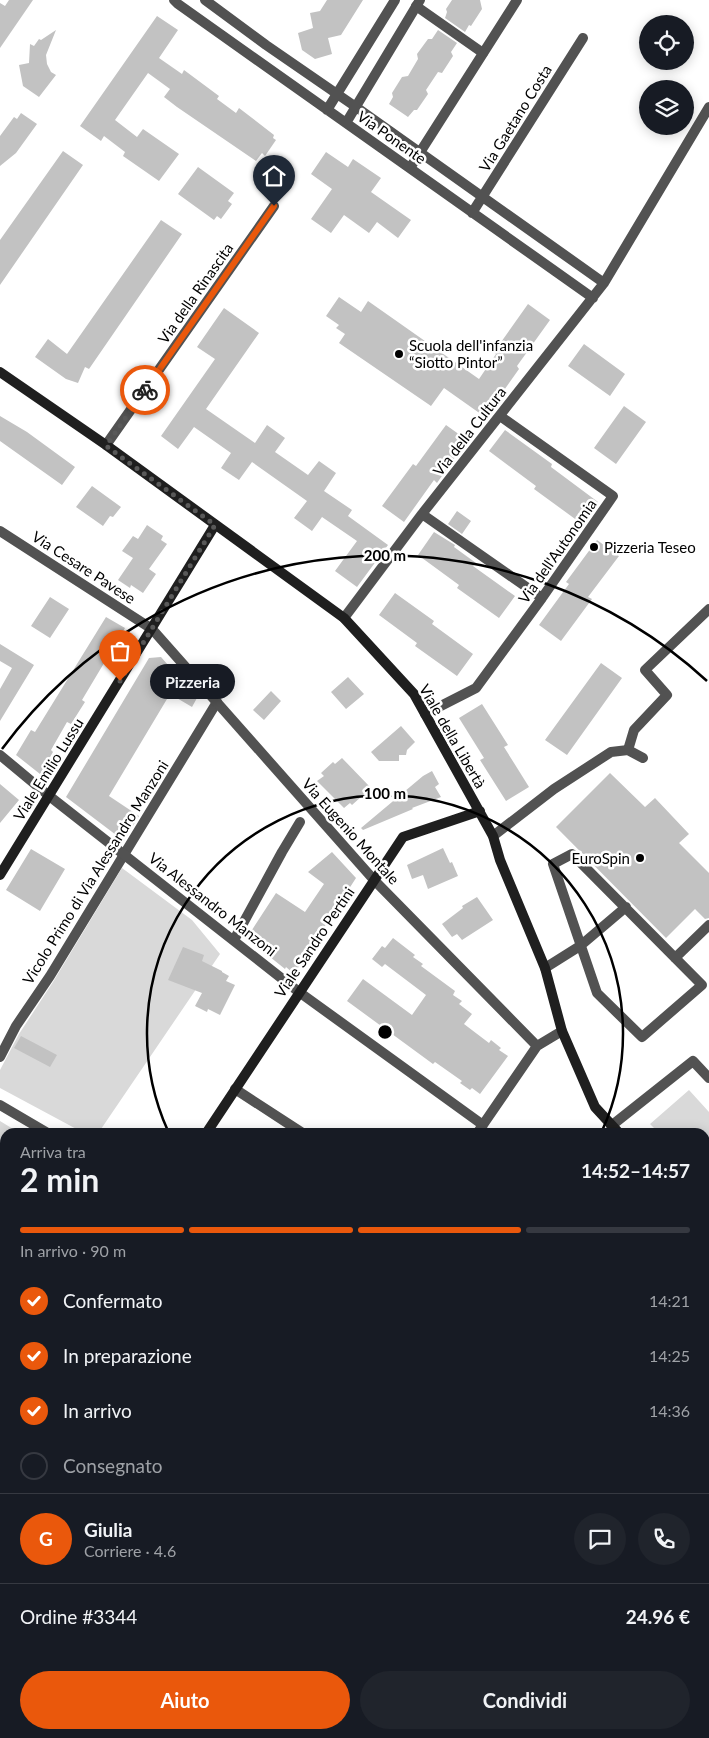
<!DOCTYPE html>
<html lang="it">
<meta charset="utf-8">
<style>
body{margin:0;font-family:Lato,sans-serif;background:#20242c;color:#f1f3f6;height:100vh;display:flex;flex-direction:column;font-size:19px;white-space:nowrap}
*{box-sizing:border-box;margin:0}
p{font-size:16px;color:#9ea1a6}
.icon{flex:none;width:28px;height:28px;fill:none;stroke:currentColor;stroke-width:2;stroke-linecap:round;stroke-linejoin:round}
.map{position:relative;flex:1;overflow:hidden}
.panel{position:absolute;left:0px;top:1128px;width:710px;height:611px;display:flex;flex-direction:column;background:#171b24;border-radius:15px 15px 0 0;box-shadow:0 2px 12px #0003}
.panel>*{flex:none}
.tools{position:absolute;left:639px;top:15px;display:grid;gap:10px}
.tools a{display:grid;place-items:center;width:55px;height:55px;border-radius:50%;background:#171b24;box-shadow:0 2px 12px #0003;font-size:25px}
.pin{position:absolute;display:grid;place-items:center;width:42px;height:42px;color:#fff;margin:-51px -21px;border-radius:50% 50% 50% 0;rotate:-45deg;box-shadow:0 0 5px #0007}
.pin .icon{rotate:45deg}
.courier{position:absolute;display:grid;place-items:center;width:50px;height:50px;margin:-25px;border:4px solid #ea580c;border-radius:50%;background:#fff;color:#222;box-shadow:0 1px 6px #0007}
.bubble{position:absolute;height:35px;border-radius:18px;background:#171b24;box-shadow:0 2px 12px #0003;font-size:16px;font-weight:700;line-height:35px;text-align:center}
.headline em{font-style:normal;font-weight:700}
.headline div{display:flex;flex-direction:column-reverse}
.headline{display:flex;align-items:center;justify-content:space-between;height:85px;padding:0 20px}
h1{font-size:32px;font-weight:700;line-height:38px}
.bar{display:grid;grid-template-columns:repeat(4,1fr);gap:8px 5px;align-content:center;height:60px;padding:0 20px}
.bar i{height:6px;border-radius:4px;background:#363941}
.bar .selected{background:#ea580c}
.bar p{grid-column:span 4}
.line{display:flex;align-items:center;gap:12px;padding:0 20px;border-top:1px solid #363941}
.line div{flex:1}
.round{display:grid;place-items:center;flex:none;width:52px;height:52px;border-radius:26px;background:#20242c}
ol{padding:0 20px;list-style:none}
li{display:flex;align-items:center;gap:15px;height:55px}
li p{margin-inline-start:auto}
li .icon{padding:5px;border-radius:50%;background:#ea580c;color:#fff;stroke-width:4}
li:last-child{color:#9ea1a6}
li i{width:28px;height:28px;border:2px solid #363941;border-radius:50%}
.action{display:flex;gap:10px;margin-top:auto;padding:10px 20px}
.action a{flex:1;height:58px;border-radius:30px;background:#ea580c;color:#fff;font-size:20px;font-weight:700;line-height:58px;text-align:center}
.action a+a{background:#20242c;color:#f1f3f6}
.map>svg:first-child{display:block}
</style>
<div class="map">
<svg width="709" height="1738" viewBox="0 0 709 1738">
<rect width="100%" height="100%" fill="#fff"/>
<!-- park -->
<path fill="#d9d9d9" d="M 122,868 L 192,920 L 220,954 L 99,1132 L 82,1132 L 0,1088 L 0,1070 L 19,1034 L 53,982 Z
M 689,1090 L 709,1112 L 709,1165 L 705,1162 L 705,1132 L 658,1132 L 650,1124 Z
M 0,1121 L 18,1132 L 5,1132 L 5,1245 L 0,1253 Z"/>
<!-- building -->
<path fill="#c2c2c2" d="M 9,0 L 33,0 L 0,48 L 0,3 L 5,6 Z
M 327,0 L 363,0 L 341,35 L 328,38 L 332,54 L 315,59 L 302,50 L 298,33 L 313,28 L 310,13 L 320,11 Z
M 452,0 L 480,0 L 482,9 L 471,26 L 469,25 L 465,32 L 445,18 L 447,12 L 446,9 Z
M 157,16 L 178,30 L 159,58 L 182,74 L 184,70 L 219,96 L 217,99 L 236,113 L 239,108 L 274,135 L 273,138 L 276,140 L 265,156 L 262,153 L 256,161 L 177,107 L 164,97 L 170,89 L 148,73 L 115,120 L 137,137 L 143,129 L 179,154 L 159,181 L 123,156 L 125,152 L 104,136 L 101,141 L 80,126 Z
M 56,30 L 46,55 L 47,64 L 51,72 L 56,75 L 39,97 L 23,86 L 19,65 L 29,63 L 30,44 L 34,46 L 39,39 L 41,40 Z
M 438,30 L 457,43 L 451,52 L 453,56 L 442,73 L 438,72 L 426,90 L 428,94 L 417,110 L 414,110 L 408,117 L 389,104 L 393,97 L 392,93 L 402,77 L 408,76 L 418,59 L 417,54 L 428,39 L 432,39 Z
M 21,113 L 37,124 L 16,153 L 0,166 L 0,136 L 14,117 L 17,119 Z
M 63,151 L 83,165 L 0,285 L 0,240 Z
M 326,152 L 348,167 L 353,159 L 381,178 L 371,192 L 411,220 L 398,238 L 377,222 L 369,233 L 344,215 L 331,233 L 311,219 L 332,189 L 311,174 Z
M 198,167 L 234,193 L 228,201 L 232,204 L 221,219 L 217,216 L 214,220 L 178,194 Z
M 161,220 L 182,234 L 89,369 L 85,367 L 78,383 L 66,379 L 35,357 L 48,339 L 67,354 Z
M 339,297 L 361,312 L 368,301 L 479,379 L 496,354 L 494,352 L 528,304 L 550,320 L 517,366 L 519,369 L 485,417 L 444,388 L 431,406 L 339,343 L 345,334 L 336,328 L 339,325 L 326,316 Z
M 224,308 L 259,333 L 206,409 L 255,443 L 267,425 L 285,438 L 275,452 L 308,475 L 319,461 L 336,473 L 324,491 L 352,510 L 348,516 L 388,545 L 357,587 L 335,571 L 357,541 L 322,517 L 312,531 L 294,518 L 307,501 L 252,462 L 239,480 L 221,468 L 231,453 L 194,427 L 178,449 L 161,436 L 215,359 L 197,347 Z
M 584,344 L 625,374 L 610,396 L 568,366 Z
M 624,406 L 646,422 L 616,464 L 594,448 Z
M 0,416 L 27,432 L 75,467 L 62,485 L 0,441 Z
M 446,425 L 467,440 L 437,483 L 434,480 L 404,522 L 382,506 L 413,464 L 416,466 Z
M 505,430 L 552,464 L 551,467 L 598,502 L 582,524 L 534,489 L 536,486 L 489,451 Z
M 92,486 L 121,507 L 113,517 L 110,516 L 103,526 L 76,507 Z
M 457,511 L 471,521 L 462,534 L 448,524 Z
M 147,525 L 163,536 L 161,540 L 167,544 L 149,569 L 156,574 L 143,593 L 131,585 L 130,588 L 118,580 L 133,558 L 122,551 L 133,536 L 138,539 Z
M 434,532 L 455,545 L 454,547 L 476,563 L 473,566 L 515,596 L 499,618 L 457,588 L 459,585 L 418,555 Z
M 597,540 L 619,556 L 588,597 L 592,599 L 561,641 L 539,625 L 569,584 L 566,582 Z
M 395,593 L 434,621 L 432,624 L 473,654 L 457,676 L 415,646 L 417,643 L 379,615 Z
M 50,597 L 69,609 L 50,638 L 31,626 Z
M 106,617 L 125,628 L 82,700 L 85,702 L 71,724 L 67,722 L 51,750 L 53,752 L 40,774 L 16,755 L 31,730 L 35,732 Z
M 0,644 L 34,665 L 0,721 L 0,689 L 12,668 L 0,661 Z
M 161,657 L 197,698 L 192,707 L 170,694 L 109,796 L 139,816 L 124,841 L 66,797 L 149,658 Z
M 601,663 L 622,678 L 567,755 L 545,740 Z
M 348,677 L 364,694 L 346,709 L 331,692 Z
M 271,691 L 281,701 L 264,720 L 253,710 Z
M 482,704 L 508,745 L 504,747 L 529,787 L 506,801 L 480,760 L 484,758 L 459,718 Z
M 401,726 L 415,742 L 407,750 L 406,755 L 399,755 L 399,761 L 379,761 L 371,752 Z
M 342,758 L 371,788 L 352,805 L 350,803 L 344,808 L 317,781 L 324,776 L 321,773 L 333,762 L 335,764 Z
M 432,771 L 439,784 L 435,787 L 441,797 L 412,808 L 413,809 L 363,830 L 361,828 L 423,776 Z
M 610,773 L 645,807 L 655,798 L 689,834 L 679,843 L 709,873 L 709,918 L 705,919 L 695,909 L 666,938 L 556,827 Z
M 0,784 L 19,800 L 0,823 Z
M 443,848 L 450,863 L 452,862 L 458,876 L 428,889 L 423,875 L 412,879 L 407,865 Z
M 31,849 L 65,869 L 40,911 L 6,890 Z
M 332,852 L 356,878 L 294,974 L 286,967 L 285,969 L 254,944 L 256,942 L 248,936 L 276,893 L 305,912 L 324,884 L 308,872 Z
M 477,897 L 493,920 L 462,940 L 457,934 L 452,937 L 442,924 L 463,908 L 462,906 Z
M 393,938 L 415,955 L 413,957 L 423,964 L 421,966 L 455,991 L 453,995 L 462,1001 L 459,1004 L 472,1014 L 464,1024 L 489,1043 L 491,1040 L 501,1048 L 499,1050 L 508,1056 L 480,1094 L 472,1088 L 470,1090 L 460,1083 L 462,1081 L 435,1062 L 433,1064 L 347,1001 L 363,979 L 412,1015 L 426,995 L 385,964 L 382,967 L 372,959 L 382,946 L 385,948 Z
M 183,947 L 204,955 L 202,961 L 222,971 L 222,972 L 229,976 L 226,981 L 235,985 L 220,1015 L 208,1009 L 207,1012 L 195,1006 L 202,993 L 168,980 Z
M 21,1036 L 57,1055 L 50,1067 L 14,1048 Z"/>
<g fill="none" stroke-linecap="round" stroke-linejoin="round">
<!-- lane -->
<path stroke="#525252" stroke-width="10" d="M 416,6 L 483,53
M 628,750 L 634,730 L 667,695 L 645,670 L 709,609
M 572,854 L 702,985 L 642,1037 L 597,993 L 553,864 Z
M 234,940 L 282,852 L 300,822
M 675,958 L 709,925
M 545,968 L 580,946 L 626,907
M 0,1057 L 16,1026 L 50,976 L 217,702
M 611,1126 L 693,1061 L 709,1078"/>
<!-- street -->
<path stroke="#525252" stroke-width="10" d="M 174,0 L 178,4 L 593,298
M 205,0 L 266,45 L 356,107 L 604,283
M 327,110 L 395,0
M 346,123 L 420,0
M 410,168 L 517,0
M 472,213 L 583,38
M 106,445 L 274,206
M 422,514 L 542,598
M 0,531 L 152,629 L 374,880 L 537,1046
M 344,618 L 422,514 L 604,283 L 709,107
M 425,714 L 476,688 L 542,598 L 613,496 L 500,416
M 0,755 L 48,795 L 299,992 L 483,1125
M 493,836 L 554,789 L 611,752 L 628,750 L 643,758
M 235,1089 L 301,1132
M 0,1105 L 46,1132
M 478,1132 L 537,1046 L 562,1031
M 0,1301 L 5,1304
M 705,1333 L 709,1335
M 0,1435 L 5,1438
M 0,1597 L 5,1600
M 705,1630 L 709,1634
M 493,1734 L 499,1738
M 395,1738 L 398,1734"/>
<!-- secondary -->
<path stroke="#1f1f1f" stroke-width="10" d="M 0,372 L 106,445 L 344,618 L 414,694 L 493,836 L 500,860 L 545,968 L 562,1031 L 595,1107 L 618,1132
M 0,875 L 215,525
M 207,1132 L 403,837 L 480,811
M 705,1194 L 709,1196
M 0,1451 L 5,1444"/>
</g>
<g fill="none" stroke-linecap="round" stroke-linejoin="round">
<!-- done -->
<path stroke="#595959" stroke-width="5" stroke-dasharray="0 9" d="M 120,681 L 215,525 L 106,446 L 145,390"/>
<!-- route -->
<path stroke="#ea580c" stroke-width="6" d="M 145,390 L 274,206"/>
</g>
<!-- distance rings -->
<g fill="none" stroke="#000" stroke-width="2.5">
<path d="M168 1131A238 238 0 1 1 602 1131"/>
<path d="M2 749A476 476 0 0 1 707 681"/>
</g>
<!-- markers -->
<g fill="#000" stroke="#fff" stroke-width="2">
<circle cx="399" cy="354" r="5"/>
<circle cx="594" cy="547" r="5"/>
<circle cx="640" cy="858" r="5"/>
</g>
<g text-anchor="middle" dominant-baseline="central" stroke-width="5" stroke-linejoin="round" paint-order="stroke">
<!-- street labels -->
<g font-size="15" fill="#000" stroke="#fff">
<text transform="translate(515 118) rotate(-58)">Via Gaetano Costa</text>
<text transform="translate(392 137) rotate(35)">Via Ponente</text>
<text transform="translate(195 293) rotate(-55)">Via della Rinascita</text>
<text transform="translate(469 431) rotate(-52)">Via della Cultura</text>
<text transform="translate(557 551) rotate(-55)">Via dell'Autonomia</text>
<text transform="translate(84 567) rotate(33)">Via Cesare Pavese</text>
<text transform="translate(453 736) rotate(60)">Viale della Libertà</text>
<text transform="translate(48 769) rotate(-58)">Viale Emilio Lussu</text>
<text transform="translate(351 831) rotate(48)">Via Eugenio Montale</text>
<text transform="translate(95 872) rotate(-58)">Vicolo Primo di Via Alessandro Manzoni</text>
<text transform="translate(213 904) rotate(38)">Via Alessandro Manzoni</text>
<text transform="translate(314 942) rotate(-56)">Viale Sandro Pertini</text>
</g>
<!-- poi labels -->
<g font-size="15" fill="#000" stroke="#fff" text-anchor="start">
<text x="409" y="345">Scuola dell'infanzia<tspan x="409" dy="17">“Siotto Pintor”</tspan></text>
<text x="604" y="547">Pizzeria Teseo</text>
<text x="630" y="858" text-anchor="end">EuroSpin</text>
</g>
</g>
<circle cx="385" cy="1032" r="8" fill="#000" stroke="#fff" stroke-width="2.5"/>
<g font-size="15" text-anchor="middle" font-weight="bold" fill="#000" stroke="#fff" stroke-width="5" stroke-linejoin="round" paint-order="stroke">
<text x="385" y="561">200 m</text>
<text x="385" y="799">100 m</text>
</g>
</svg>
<div class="tools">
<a><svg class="icon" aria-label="locate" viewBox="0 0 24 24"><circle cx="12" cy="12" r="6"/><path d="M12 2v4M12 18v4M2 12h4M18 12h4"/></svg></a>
<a><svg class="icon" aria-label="layers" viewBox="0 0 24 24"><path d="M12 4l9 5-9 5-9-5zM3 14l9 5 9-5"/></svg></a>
</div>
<div class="pin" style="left:120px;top:681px;background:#ea580c"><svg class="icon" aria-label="bag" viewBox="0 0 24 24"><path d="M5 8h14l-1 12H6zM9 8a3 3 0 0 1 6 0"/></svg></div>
<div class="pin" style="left:274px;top:206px;background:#1f2937"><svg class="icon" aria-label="home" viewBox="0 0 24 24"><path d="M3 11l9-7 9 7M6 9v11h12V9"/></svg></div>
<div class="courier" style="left:145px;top:390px"><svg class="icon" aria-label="bike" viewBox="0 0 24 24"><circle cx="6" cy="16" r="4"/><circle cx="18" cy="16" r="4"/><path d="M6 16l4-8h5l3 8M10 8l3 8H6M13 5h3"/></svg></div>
<div class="bubble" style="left:150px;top:664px;width:85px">Pizzeria</div>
<section class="panel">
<div class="headline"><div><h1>2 min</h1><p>Arriva tra</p></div><em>14:52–14:57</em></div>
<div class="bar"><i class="selected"></i><i class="selected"></i><i class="selected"></i><i></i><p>In arrivo · 90 m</p></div>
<ol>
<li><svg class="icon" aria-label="check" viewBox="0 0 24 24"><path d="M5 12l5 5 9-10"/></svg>Confermato<p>14:21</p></li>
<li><svg class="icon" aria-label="check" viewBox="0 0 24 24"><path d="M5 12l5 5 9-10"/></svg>In preparazione<p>14:25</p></li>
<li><svg class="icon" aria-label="check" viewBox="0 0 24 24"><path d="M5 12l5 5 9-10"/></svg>In arrivo<p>14:36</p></li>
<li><i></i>Consegnato</li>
</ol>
<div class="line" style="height:90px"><b class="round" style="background:#ea580c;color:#fff">G</b><div><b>Giulia</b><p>Corriere · 4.6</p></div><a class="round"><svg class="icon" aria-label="chat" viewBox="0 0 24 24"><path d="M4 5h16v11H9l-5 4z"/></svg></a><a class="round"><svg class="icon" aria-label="phone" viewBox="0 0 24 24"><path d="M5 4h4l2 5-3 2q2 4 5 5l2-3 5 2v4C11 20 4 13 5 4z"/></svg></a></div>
<div class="line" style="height:65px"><div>Ordine #3344</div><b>24.96 €</b></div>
<div class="action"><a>Aiuto</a><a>Condividi</a></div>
</section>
</div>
